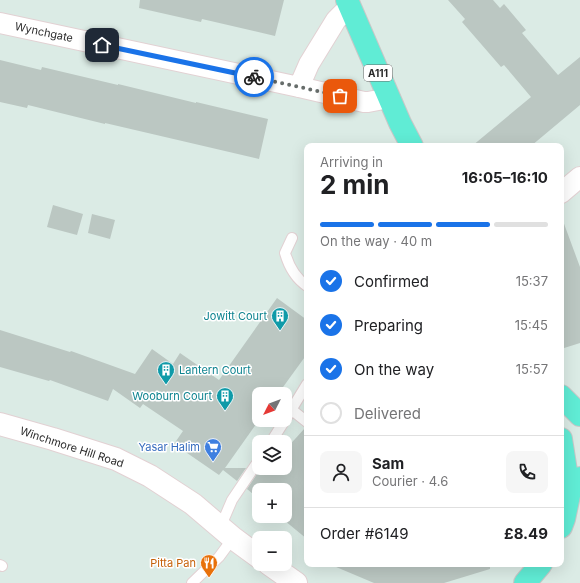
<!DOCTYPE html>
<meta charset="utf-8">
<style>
body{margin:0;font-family:Inter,sans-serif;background:#f6f6f6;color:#202124;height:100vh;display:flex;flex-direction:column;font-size:15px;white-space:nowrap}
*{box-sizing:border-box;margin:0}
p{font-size:13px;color:#757577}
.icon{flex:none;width:22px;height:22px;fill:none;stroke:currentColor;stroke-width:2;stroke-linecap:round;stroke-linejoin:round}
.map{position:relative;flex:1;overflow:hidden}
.details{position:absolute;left:304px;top:143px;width:260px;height:424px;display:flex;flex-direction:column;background:#fff;border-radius:8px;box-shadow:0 4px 16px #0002}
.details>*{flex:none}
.needle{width:26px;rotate:228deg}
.tools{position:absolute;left:252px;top:387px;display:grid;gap:8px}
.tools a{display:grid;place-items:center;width:40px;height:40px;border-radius:8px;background:#fff;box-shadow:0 4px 16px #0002;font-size:20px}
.pin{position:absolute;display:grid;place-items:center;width:34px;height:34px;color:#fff;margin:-17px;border-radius:8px;box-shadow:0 2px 6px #0006}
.courier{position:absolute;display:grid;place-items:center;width:40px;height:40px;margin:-20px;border:3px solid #1a73e8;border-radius:50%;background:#fff;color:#222;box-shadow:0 1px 5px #0007}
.head em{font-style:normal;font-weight:700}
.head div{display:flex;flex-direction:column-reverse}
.head{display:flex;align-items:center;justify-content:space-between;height:68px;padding:0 16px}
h1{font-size:26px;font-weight:700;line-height:30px}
.bar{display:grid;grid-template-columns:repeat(4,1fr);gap:6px 4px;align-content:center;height:48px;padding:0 16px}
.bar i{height:5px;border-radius:3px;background:#e0e0e0}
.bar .current{background:#1a73e8}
.bar p{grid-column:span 4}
.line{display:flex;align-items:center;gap:10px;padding:0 16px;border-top:1px solid #e0e0e0}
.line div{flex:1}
.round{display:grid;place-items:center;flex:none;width:42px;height:42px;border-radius:8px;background:#f6f6f6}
ol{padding:0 16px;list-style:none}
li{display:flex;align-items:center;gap:12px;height:44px}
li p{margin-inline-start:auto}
li .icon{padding:4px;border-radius:50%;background:#1a73e8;color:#fff;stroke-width:4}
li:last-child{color:#757577}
li i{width:22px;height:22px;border:2px solid #e0e0e0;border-radius:50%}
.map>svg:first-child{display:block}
</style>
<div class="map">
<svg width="580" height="583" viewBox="0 0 580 583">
<rect width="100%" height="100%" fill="#dbebe5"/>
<!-- building -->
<path fill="#bbc7c2" d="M 140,0 L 284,0 L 275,36 L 202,19 L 201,22 L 139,8 Z
M 448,0 L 493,0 L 500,8 L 504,4 L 526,30 L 522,33 L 558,75 L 580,57 L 580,105 L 531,146 L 472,146 L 531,97 L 504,65 L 501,67 L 462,22 L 465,19 Z
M 0,60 L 41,70 L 42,67 L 118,85 L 118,84 L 196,103 L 196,102 L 268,119 L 259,159 L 105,123 L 105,124 L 28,105 L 27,108 L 0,102 Z
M 53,205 L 83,214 L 77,235 L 47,227 Z
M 92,214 L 115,220 L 110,239 L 88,233 Z
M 563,221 L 580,267 L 580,343 L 561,349 L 561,222 Z
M 277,298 L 307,320 L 307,354 L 278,394 L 259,394 L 259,420 L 225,468 L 246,468 L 237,481 L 223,470 L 219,475 L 174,444 L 183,431 L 143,404 L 140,408 L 113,389 L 108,401 L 50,380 L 49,381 L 0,367 L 0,330 L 70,352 L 71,351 L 135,374 L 152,349 L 173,364 L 180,353 L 219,380 Z
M 305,428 L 307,428 L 307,539 L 279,516 L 285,516 L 285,490 L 259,490 L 259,499 L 247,489 L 261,468 L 285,468 L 285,450 Z
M 329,564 L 490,564 L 490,569 L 444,583 L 374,583 Z"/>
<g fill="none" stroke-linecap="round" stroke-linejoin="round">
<!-- lane casing -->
<g stroke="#e2d1d3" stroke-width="12">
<path id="lane" d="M 292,238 L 285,253 C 289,267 295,278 307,286
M 292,410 L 307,422
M 285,420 L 307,384
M 271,442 L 285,420
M 220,528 L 232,500 L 259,460
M 0,565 L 2,566
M 192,583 L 219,557 L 233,538"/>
</g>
<!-- street casing -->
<g stroke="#e2d1d3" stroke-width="22">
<path id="street" d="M 0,23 L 299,87 L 364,102 L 368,102 L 389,98
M 299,87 L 309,64 L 336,20 L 350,6
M 561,193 L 580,177"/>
</g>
<!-- secondary casing -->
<g stroke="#e2d1d3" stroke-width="24">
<path id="secondary" d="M 0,424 L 53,439 L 116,459 L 150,476 L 193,504 L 233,538 L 259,557
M 269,564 L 296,583"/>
</g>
<!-- primary casing -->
<g stroke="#c7c7c7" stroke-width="24">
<path id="primary" d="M 347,0 L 400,123 L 412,146
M 561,396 L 580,415
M 561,439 L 566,471 L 571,486
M 561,527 L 564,519 L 571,486 L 580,478
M 525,583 L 541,564"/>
</g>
<!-- lane -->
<use href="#lane" stroke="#fff" stroke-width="10"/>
<!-- street -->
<use href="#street" stroke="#fff" stroke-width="20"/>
<!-- secondary -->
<use href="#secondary" stroke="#fff" stroke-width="22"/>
<!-- primary -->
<use href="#primary" stroke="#60ecd5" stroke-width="22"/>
</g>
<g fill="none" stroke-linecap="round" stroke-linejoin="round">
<!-- done -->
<path stroke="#676d6b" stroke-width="4" stroke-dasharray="0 7.2" d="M 254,77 L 340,96"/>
<!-- route -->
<path stroke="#1a73e8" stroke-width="5" d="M 102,45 L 254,77"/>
</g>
<!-- icons -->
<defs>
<g id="building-pin" transform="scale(0.9)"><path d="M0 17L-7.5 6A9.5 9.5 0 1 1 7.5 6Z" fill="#0f9aa8" stroke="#fff"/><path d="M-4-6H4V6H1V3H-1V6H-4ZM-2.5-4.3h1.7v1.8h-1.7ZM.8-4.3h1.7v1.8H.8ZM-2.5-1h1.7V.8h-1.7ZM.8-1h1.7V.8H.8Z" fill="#fff"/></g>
<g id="supermarket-pin" transform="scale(0.9)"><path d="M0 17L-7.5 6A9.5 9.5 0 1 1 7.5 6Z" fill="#3f7fe0" stroke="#fff"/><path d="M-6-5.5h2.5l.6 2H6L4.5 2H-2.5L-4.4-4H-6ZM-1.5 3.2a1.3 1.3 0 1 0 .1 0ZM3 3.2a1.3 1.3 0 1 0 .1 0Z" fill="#fff"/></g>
<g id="restaurant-pin" transform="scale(0.9)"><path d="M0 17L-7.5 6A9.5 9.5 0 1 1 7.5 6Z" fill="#e8710a" stroke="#fff"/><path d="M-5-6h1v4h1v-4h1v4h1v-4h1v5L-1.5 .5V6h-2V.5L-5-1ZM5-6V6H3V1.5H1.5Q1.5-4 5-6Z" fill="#fff"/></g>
</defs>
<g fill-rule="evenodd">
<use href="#building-pin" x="280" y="316"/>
<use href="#building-pin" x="166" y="370"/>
<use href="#building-pin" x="225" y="396"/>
<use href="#supermarket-pin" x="213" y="447"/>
<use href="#restaurant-pin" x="209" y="563"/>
</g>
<g text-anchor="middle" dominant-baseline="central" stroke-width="3" stroke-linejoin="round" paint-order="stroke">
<!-- shield labels -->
<rect fill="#fff" stroke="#696969" stroke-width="1" x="364" y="65" width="28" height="16" rx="3"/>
<g font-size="10" font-weight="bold" fill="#292929">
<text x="378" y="73">A111</text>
</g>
<!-- street labels -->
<g font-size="11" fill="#292929" stroke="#fff">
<text transform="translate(44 32) rotate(12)">Wynchgate</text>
<text transform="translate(72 447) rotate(18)">Winchmore Hill Road</text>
</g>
<!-- culture labels -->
<g font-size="11" fill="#0d838f" stroke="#fff" text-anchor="end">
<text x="267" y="316">Jowitt Court</text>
<text x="179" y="370" text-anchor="start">Lantern Court</text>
<text x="212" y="396">Wooburn Court</text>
</g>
<!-- shop labels -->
<g font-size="11" fill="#366cbe" stroke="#fff" text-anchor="end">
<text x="200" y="447">Yasar Halim</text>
</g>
<!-- food labels -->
<g font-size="11" fill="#c56008" stroke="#fff" text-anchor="end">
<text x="196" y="563">Pitta Pan</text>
</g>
</g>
</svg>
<div class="tools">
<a><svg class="needle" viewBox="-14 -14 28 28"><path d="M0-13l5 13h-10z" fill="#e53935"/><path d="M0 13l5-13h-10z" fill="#757577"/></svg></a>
<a><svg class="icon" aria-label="layers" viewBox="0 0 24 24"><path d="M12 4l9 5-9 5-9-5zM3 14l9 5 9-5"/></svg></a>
<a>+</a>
<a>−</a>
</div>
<div class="pin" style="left:340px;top:96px;background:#ea580c"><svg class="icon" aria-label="bag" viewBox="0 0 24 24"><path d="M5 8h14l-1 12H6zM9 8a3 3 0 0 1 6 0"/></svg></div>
<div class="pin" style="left:102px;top:45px;background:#1f2937"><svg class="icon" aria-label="home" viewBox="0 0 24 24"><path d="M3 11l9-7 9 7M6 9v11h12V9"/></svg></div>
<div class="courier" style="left:254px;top:77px"><svg class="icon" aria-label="bike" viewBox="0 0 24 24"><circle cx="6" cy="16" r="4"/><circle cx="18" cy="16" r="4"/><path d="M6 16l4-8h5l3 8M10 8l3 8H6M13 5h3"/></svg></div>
<section class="details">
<div class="head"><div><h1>2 min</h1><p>Arriving in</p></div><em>16:05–16:10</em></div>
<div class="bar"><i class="current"></i><i class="current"></i><i class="current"></i><i></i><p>On the way · 40 m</p></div>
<ol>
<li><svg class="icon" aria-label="check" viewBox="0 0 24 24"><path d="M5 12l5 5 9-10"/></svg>Confirmed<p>15:37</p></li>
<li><svg class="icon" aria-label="check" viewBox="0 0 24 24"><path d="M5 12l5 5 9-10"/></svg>Preparing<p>15:45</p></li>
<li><svg class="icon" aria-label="check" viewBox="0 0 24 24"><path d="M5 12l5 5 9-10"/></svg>On the way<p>15:57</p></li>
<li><i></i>Delivered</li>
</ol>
<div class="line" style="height:72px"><a class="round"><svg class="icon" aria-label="person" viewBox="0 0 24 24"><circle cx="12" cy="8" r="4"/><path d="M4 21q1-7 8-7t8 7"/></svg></a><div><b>Sam</b><p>Courier · 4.6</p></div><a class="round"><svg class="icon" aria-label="phone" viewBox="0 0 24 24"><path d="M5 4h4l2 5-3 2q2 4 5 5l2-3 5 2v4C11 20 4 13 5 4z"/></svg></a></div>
<div class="line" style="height:52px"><div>Order #6149</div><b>£8.49</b></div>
</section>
</div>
